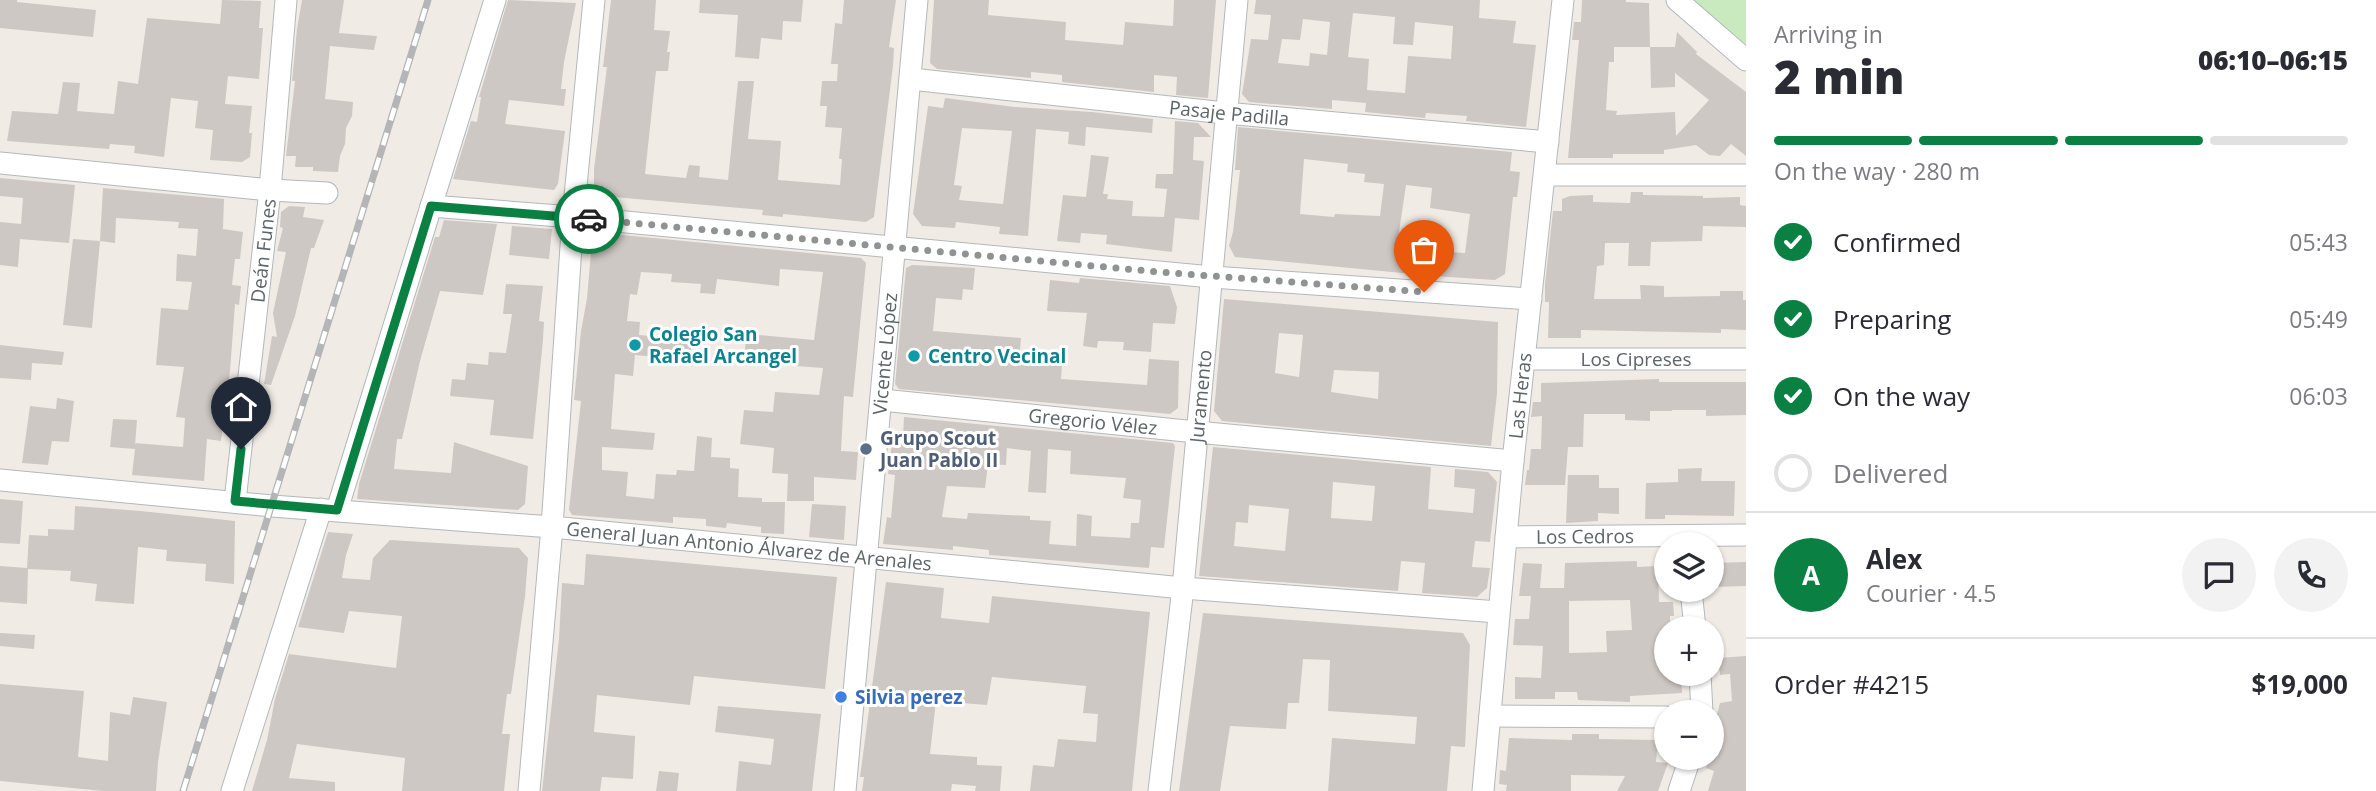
<!DOCTYPE html>
<meta charset="utf-8">
<style>
body{margin:0;font-family:"Open Sans",sans-serif;background:#f2f2f3;color:#2b2b33;height:100vh;display:flex;flex-direction:column;font-size:26px;white-space:nowrap}
*{box-sizing:border-box;margin:0}
p{font-size:23px;color:#7c7c81}
.icon{flex:none;width:38px;height:38px;fill:none;stroke:currentColor;stroke-width:2;stroke-linecap:round;stroke-linejoin:round}
.map{position:relative;flex:1;overflow:hidden}
.panel{display:flex;flex-direction:column;background:#fff;width:630px}
.panel>*{flex:none}
.controls{position:absolute;left:1654px;top:532px;display:grid;gap:14px}
.controls a{display:grid;place-items:center;width:70px;height:70px;border-radius:50%;background:#fff;box-shadow:0 2px 5px #0004;font-size:35px}
.pin{position:absolute;display:grid;place-items:center;width:60px;height:60px;color:#fff;margin:-72px -30px;border-radius:50% 50% 50% 0;rotate:-45deg;box-shadow:0 0 7px #0007}
.pin .icon{rotate:45deg}
.courier{position:absolute;display:grid;place-items:center;width:70px;height:70px;margin:-35px;border:5px solid #0b8043;border-radius:50%;background:#fff;color:#222;box-shadow:0 2px 9px #0007}
.headline em{font-style:normal;font-weight:800}
.headline div{display:flex;flex-direction:column-reverse}
.headline{display:flex;align-items:center;justify-content:space-between;height:119px;padding:0 28px}
h1{font-size:46px;font-weight:800;line-height:52px}
.bar{display:grid;grid-template-columns:repeat(4,1fr);gap:10px 7px;align-content:center;height:84px;padding:0 28px}
.bar i{height:9px;border-radius:5px;background:#e1e1e2}
.bar .on{background:#0b8043}
.bar p{grid-column:span 4}
.line{display:flex;align-items:center;gap:18px;padding:0 28px;border-top:2px solid #e1e1e2}
.line div{flex:1}
.round{display:grid;place-items:center;flex:none;width:74px;height:74px;border-radius:37px;background:#f2f2f3}
ol{padding:0 28px;list-style:none}
li{display:flex;align-items:center;gap:21px;height:77px}
li p{margin-inline-start:auto}
li .icon{padding:7px;border-radius:50%;background:#0b8043;color:#fff;stroke-width:4}
li:last-child{color:#7c7c81}
li i{width:38px;height:38px;border:4px solid #e1e1e2;border-radius:50%}
main{display:flex;flex:1;min-height:0}
.map>svg:first-child{display:block}
</style>
<main>
<div class="map">
<svg width="1746" height="791" viewBox="0 0 1746 791">
<rect width="100%" height="100%" fill="#f1ebe5"/>
<!-- green -->
<path fill="#c9eabf" d="M 1691,0 L 1746,0 L 1746,45 Z"/>
<!-- building -->
<path fill="#cec8c4" fill-rule="evenodd" d="M 0,0 L 17,0 L 17,2 L 96,10 L 93,37 L 0,28 Z
M 222,0 L 261,1 L 259,28 L 263,28 L 259,79 L 228,76 L 225,104 L 252,106 L 249,133 L 252,133 L 250,157 L 242,162 L 210,160 L 213,130 L 195,128 L 198,101 L 171,98 L 164,157 L 134,153 L 135,146 L 110,144 L 109,149 L 7,141 L 12,111 L 58,114 L 63,82 L 80,83 L 77,111 L 114,114 L 118,81 L 138,84 L 147,18 L 220,24 Z
M 302,0 L 344,0 L 339,33 L 377,36 L 374,50 L 330,46 L 325,99 L 353,102 L 352,116 L 346,128 L 345,144 L 340,156 L 338,172 L 313,171 L 313,167 L 295,167 L 296,156 L 286,156 L 295,81 L 292,81 L 297,29 Z
M 508,0 L 576,3 L 564,62 L 561,89 L 566,89 L 564,106 L 509,100 L 505,124 L 565,131 L 558,184 L 554,190 L 453,179 L 471,121 L 477,122 L 481,97 L 479,97 Z
M 611,0 L 656,0 L 654,30 L 670,31 L 667,52 L 670,52 L 668,71 L 656,71 L 645,174 L 686,178 L 689,165 L 700,166 L 699,177 L 728,180 L 738,81 L 754,81 L 748,139 L 781,141 L 778,180 L 840,185 L 842,159 L 839,159 L 842,128 L 825,127 L 827,106 L 820,106 L 822,81 L 837,81 L 838,64 L 831,64 L 835,23 L 842,24 L 844,0 L 896,0 L 889,47 L 894,48 L 893,66 L 874,217 L 866,222 L 783,214 L 783,217 L 762,215 L 763,210 L 602,196 L 594,187 L 594,169 L 607,67 L 603,67 Z
M 700,0 L 803,0 L 801,22 L 783,21 L 782,40 L 761,38 L 759,59 L 735,57 L 738,15 L 699,13 Z
M 934,0 L 989,0 L 988,15 L 1066,22 L 1065,40 L 1123,45 L 1125,22 L 1173,26 L 1174,0 L 1216,0 L 1208,98 L 1176,95 L 1177,77 L 1154,75 L 1154,92 L 1062,82 L 1062,75 L 1031,72 L 1031,78 L 937,69 L 930,63 Z
M 1256,0 L 1480,0 L 1479,18 L 1516,21 L 1513,43 L 1536,45 L 1526,127 L 1466,121 L 1467,116 L 1426,113 L 1425,118 L 1365,112 L 1366,103 L 1332,100 L 1332,109 L 1249,102 L 1242,94 L 1251,39 L 1268,40 L 1271,15 L 1254,14 ZM 1353,13 L 1395,17 L 1393,44 L 1413,45 L 1415,22 L 1453,26 L 1451,59 L 1408,56 L 1405,93 L 1367,90 L 1369,59 L 1348,57 ZM 1303,19 L 1330,22 L 1327,55 L 1310,53 L 1309,66 L 1278,63 L 1282,39 L 1300,40 Z
M 1582,0 L 1626,0 L 1626,2 L 1649,3 L 1650,47 L 1675,47 L 1677,32 L 1697,52 L 1696,54 L 1746,92 L 1746,156 L 1731,144 L 1720,156 L 1709,155 L 1696,145 L 1664,150 L 1664,154 L 1613,154 L 1613,158 L 1568,158 L 1579,40 L 1572,40 L 1574,22 L 1581,22 ZM 1614,47 L 1650,47 L 1651,88 L 1675,87 L 1675,73 L 1709,100 L 1676,136 L 1675,112 L 1616,115 L 1617,111 L 1606,110 L 1609,62 L 1614,62 Z
M 945,98 L 1015,107 L 1092,112 L 1153,119 L 1152,133 L 1086,127 L 1085,146 L 1068,144 L 1069,132 L 1036,129 L 1028,236 L 999,234 L 1000,227 L 956,222 L 955,228 L 922,226 L 913,214 L 928,106 L 943,108 ZM 962,128 L 1012,131 L 1003,204 L 959,200 L 962,186 L 954,185 Z
M 1175,121 L 1198,123 L 1211,137 L 1194,137 L 1193,160 L 1204,161 L 1199,220 L 1175,218 L 1172,252 L 1106,244 L 1107,235 L 1081,233 L 1080,243 L 1057,241 L 1063,195 L 1086,197 L 1091,155 L 1109,157 L 1103,194 L 1108,194 L 1107,199 L 1133,201 L 1132,216 L 1164,217 L 1167,189 L 1155,188 L 1156,174 L 1173,174 Z
M 1238,127 L 1512,152 L 1510,171 L 1520,172 L 1517,197 L 1513,197 L 1505,274 L 1495,280 L 1433,276 L 1235,257 L 1229,246 L 1233,232 L 1240,170 L 1235,170 ZM 1304,159 L 1348,164 L 1347,172 L 1365,174 L 1364,182 L 1384,184 L 1380,216 L 1335,214 L 1334,217 L 1300,214 ZM 1406,185 L 1432,188 L 1430,208 L 1470,214 L 1465,253 L 1426,251 L 1427,242 L 1398,239 Z
M 0,178 L 75,185 L 69,243 L 20,239 L 18,267 L 0,265 L 0,222 L 21,224 L 23,198 L 0,196 Z
M 103,188 L 224,199 L 223,229 L 243,232 L 240,259 L 235,259 L 232,285 L 241,286 L 239,305 L 235,304 L 230,371 L 221,441 L 207,439 L 204,481 L 132,475 L 135,449 L 110,447 L 113,419 L 137,420 L 135,445 L 135,443 L 183,447 L 185,418 L 176,417 L 184,367 L 156,365 L 161,308 L 188,310 L 192,282 L 176,281 L 177,254 L 196,256 L 198,229 L 178,228 L 179,222 L 116,218 L 115,243 L 100,241 Z
M 1631,192 L 1643,192 L 1643,195 L 1703,196 L 1703,198 L 1740,197 L 1740,205 L 1746,206 L 1746,227 L 1703,226 L 1702,241 L 1651,242 L 1650,266 L 1628,266 L 1629,243 L 1605,243 L 1604,265 L 1597,266 L 1594,299 L 1641,299 L 1640,285 L 1664,286 L 1664,297 L 1720,296 L 1720,291 L 1743,291 L 1743,300 L 1746,300 L 1746,330 L 1721,329 L 1721,333 L 1581,330 L 1581,338 L 1548,338 L 1549,302 L 1545,302 L 1545,284 L 1553,211 L 1562,211 L 1562,199 L 1570,196 L 1593,195 L 1593,202 L 1630,203 Z
M 289,206 L 305,207 L 303,217 L 324,220 L 314,248 L 311,248 L 295,316 L 271,385 L 264,384 L 272,336 L 277,337 L 273,313 L 286,252 L 277,251 L 283,228 L 280,227 L 281,212 Z
M 444,220 L 497,224 L 483,295 L 440,291 L 420,361 L 402,439 L 397,439 L 394,469 L 451,473 L 454,442 L 528,466 L 525,504 L 518,510 L 357,499 L 359,484 L 435,237 L 439,237 Z
M 512,226 L 552,229 L 549,259 L 509,255 Z
M 602,233 L 861,258 L 866,263 L 853,397 L 844,396 L 841,451 L 858,452 L 856,480 L 814,477 L 814,501 L 787,501 L 788,474 L 772,473 L 774,448 L 740,444 L 744,410 L 773,412 L 775,392 L 819,395 L 823,368 L 743,362 L 747,334 L 814,340 L 823,272 L 780,269 L 779,286 L 717,279 L 715,294 L 700,293 L 701,284 L 671,282 L 672,274 L 641,272 L 637,295 L 630,294 L 627,321 L 640,322 L 639,335 L 692,340 L 690,360 L 635,355 L 633,376 L 615,374 L 611,429 L 655,433 L 653,450 L 602,447 L 602,470 L 628,472 L 626,496 L 654,499 L 656,474 L 676,475 L 677,470 L 694,471 L 697,436 L 712,438 L 711,457 L 730,458 L 730,468 L 739,469 L 738,497 L 762,498 L 762,502 L 785,502 L 784,534 L 761,533 L 761,527 L 727,523 L 726,528 L 706,526 L 706,519 L 673,517 L 673,523 L 572,515 L 569,510 L 581,401 L 574,400 L 581,331 L 587,298 L 592,241 Z
M 73,239 L 100,241 L 92,328 L 63,325 Z
M 912,265 L 975,268 L 973,290 L 963,289 L 962,300 L 936,298 L 933,331 L 1021,338 L 1019,361 L 1062,365 L 1061,379 L 1147,385 L 1149,359 L 1179,361 L 1178,408 L 1170,414 L 899,389 L 895,384 L 906,268 Z
M 1080,278 L 1170,286 L 1177,307 L 1175,324 L 1153,323 L 1151,352 L 1123,350 L 1124,342 L 1098,341 L 1097,348 L 1083,346 L 1087,313 L 1047,311 L 1050,280 L 1079,283 Z
M 506,284 L 543,286 L 539,321 L 544,322 L 543,340 L 533,439 L 490,435 L 494,400 L 450,396 L 452,379 L 465,380 L 467,363 L 488,365 L 489,352 L 506,353 L 512,314 L 503,314 Z
M 1224,299 L 1498,322 L 1497,394 L 1491,446 L 1222,421 L 1214,411 ZM 1279,333 L 1303,335 L 1299,377 L 1275,373 ZM 1334,370 L 1379,372 L 1378,399 L 1331,392 Z
M 0,345 L 64,352 L 62,365 L 32,363 L 31,380 L 0,378 Z
M 1659,379 L 1659,382 L 1746,382 L 1746,415 L 1706,416 L 1706,410 L 1672,410 L 1672,411 L 1650,411 L 1650,421 L 1625,420 L 1625,414 L 1584,414 L 1583,447 L 1568,447 L 1565,485 L 1525,485 L 1527,470 L 1529,470 L 1531,449 L 1541,449 L 1542,416 L 1531,417 L 1533,402 L 1541,402 L 1541,383 Z
M 57,398 L 74,401 L 69,442 L 52,441 L 48,465 L 22,463 L 30,406 L 56,409 Z
M 904,417 L 1173,443 L 1175,446 L 1164,548 L 1151,547 L 1149,568 L 989,555 L 989,550 L 953,546 L 953,550 L 883,544 L 887,517 L 891,518 L 895,475 L 888,474 L 893,435 L 903,436 ZM 1007,448 L 1031,451 L 1028,492 L 1046,493 L 1048,449 L 1071,451 L 1070,474 L 1126,478 L 1123,498 L 1141,500 L 1139,523 L 1131,523 L 1130,538 L 1091,536 L 1092,516 L 1077,514 L 1076,546 L 1049,544 L 1051,521 L 1030,520 L 1030,516 L 968,513 L 967,519 L 942,517 L 947,486 L 985,488 L 988,464 L 1006,465 Z
M 1213,447 L 1431,467 L 1428,509 L 1473,513 L 1475,489 L 1454,487 L 1455,469 L 1488,472 L 1497,482 L 1490,542 L 1475,541 L 1472,567 L 1490,568 L 1487,588 L 1477,597 L 1422,593 L 1425,563 L 1401,561 L 1398,591 L 1199,576 ZM 1333,482 L 1375,486 L 1372,521 L 1331,518 ZM 1249,505 L 1289,509 L 1285,551 L 1234,546 L 1236,522 L 1248,523 Z
M 1702,468 L 1701,481 L 1735,481 L 1734,516 L 1665,515 L 1665,519 L 1645,519 L 1646,483 L 1678,482 L 1678,469 Z
M 1568,475 L 1599,475 L 1599,488 L 1619,488 L 1619,514 L 1598,513 L 1598,521 L 1566,523 Z
M 0,499 L 23,501 L 20,544 L 0,543 Z
M 812,504 L 846,506 L 844,540 L 809,537 Z
M 75,506 L 141,511 L 235,521 L 234,584 L 205,581 L 206,564 L 166,561 L 167,550 L 138,547 L 134,604 L 95,601 L 97,584 L 70,581 L 71,571 L 28,569 L 27,604 L 0,602 L 0,566 L 27,568 L 29,535 L 48,536 L 48,529 L 74,530 Z
M 328,532 L 353,534 L 346,555 L 342,578 L 370,580 L 373,558 L 390,540 L 519,548 L 528,558 L 525,596 L 511,694 L 507,694 L 502,734 L 510,734 L 504,791 L 402,791 L 405,758 L 297,744 L 289,778 L 335,782 L 335,791 L 252,791 L 267,740 L 275,699 L 289,654 L 396,668 L 402,616 L 349,611 L 344,633 L 298,627 Z
M 586,554 L 837,577 L 825,689 L 694,676 L 690,705 L 597,695 L 594,732 L 635,736 L 633,779 L 602,777 L 600,791 L 542,791 L 559,639 L 562,583 L 584,585 Z
M 1637,561 L 1637,567 L 1658,566 L 1659,602 L 1673,602 L 1674,616 L 1670,616 L 1670,628 L 1666,628 L 1666,674 L 1681,674 L 1682,693 L 1630,696 L 1630,702 L 1578,700 L 1577,692 L 1555,692 L 1555,699 L 1515,699 L 1515,677 L 1541,678 L 1543,646 L 1513,645 L 1515,619 L 1529,619 L 1531,596 L 1519,596 L 1523,563 L 1542,564 L 1540,588 L 1564,588 L 1565,563 ZM 1630,600 L 1632,630 L 1606,631 L 1607,652 L 1569,653 L 1569,601 Z
M 1746,562 L 1746,586 L 1712,587 L 1712,563 Z
M 886,582 L 944,588 L 941,618 L 989,623 L 992,596 L 1150,612 L 1132,791 L 1030,791 L 1033,765 L 1054,767 L 1058,739 L 1096,742 L 1098,714 L 1083,713 L 1086,686 L 992,677 L 987,705 L 936,701 L 930,754 L 977,757 L 977,765 L 1002,766 L 1000,791 L 975,791 L 976,786 L 952,784 L 951,791 L 862,791 L 864,777 L 860,777 Z
M 1203,613 L 1463,633 L 1470,645 L 1465,747 L 1451,746 L 1447,791 L 1328,791 L 1332,738 L 1415,744 L 1417,717 L 1328,711 L 1330,660 L 1303,659 L 1299,703 L 1288,703 L 1286,729 L 1230,726 L 1220,791 L 1179,791 Z
M 0,633 L 35,635 L 34,649 L 0,646 Z
M 1746,656 L 1746,791 L 1708,791 L 1714,771 L 1706,768 L 1710,758 L 1712,758 L 1720,725 L 1714,725 L 1720,703 L 1732,701 L 1730,674 L 1720,675 L 1718,658 Z
M 0,684 L 84,691 L 78,757 L 108,761 L 110,712 L 130,715 L 133,697 L 167,702 L 158,762 L 156,791 L 103,791 L 0,781 Z
M 718,706 L 821,714 L 812,791 L 736,791 L 739,761 L 771,765 L 774,739 L 715,732 Z
M 1572,734 L 1599,734 L 1599,739 L 1658,740 L 1656,762 L 1668,763 L 1658,791 L 1617,791 L 1625,776 L 1571,775 L 1571,791 L 1506,791 L 1507,785 L 1499,784 L 1500,770 L 1506,771 L 1509,738 L 1572,740 Z
M 659,771 L 679,773 L 677,791 L 656,791 Z"/>
<g fill="none" stroke-linecap="round" stroke-linejoin="round">
<!-- minor casing -->
<g stroke="#b2b8bb" stroke-width="23">
<g id="minor">
<path d="M 1677,0 L 1746,60"/>
<path id="s1" d="M 911,79 L 1225,113 L 1548,142"/>
<path d="M 0,163 L 270,190 L 327,193"/>
<path d="M 1545,175 L 1746,175"/>
<path d="M 431,206 L 573,217 L 1212,277 L 1531,299"/>
<path id="s2" d="M 1526,359 L 1746,359"/>
<path id="s3" d="M 882,400 L 1196,432 L 1513,461"/>
<path id="s4" d="M 0,480 L 272,506 L 552,527 L 1183,588 L 1498,612"/>
<path id="s5" d="M 235,501 L 270,190 L 286,0"/>
<path d="M 337,510 L 495,0"/>
<path id="s6" d="M 1506,537 L 1746,535"/>
<path d="M 1691,590 L 1695,628"/>
<path d="M 1700,674 L 1702,712"/>
<path d="M 1490,716 L 1666,717"/>
<path d="M 232,791 L 321,509"/>
<path d="M 529,791 L 552,527 L 573,217 L 594,0"/>
<path id="s7" d="M 845,791 L 917,0"/>
<path id="s8" d="M 1159,791 L 1183,588 L 1237,0"/>
<path id="s9" d="M 1483,791 L 1513,461 L 1563,0"/>
<path d="M 1679,791 L 1690,758"/>
</g>
</g>
<!-- minor -->
<use href="#minor" stroke="#fff" stroke-width="21"/>
<!-- rail casing -->
<g stroke="#b4b5b6" stroke-width="7">
<path id="rail" d="M 183,791 L 428,0"/>
</g>
<!-- rail -->
<use href="#rail" stroke="#fff" stroke-width="4.5" stroke-dasharray="13" stroke-linecap="butt"/>
</g>
<g fill="none" stroke-linecap="round" stroke-linejoin="round">
<!-- done -->
<path stroke="#909393" stroke-width="7" stroke-dasharray="0 12.6" d="M 589,219 L 1159,272 L 1424,292"/>
<!-- route -->
<path stroke="#0b8043" stroke-width="9" d="M 241,449 L 235,501 L 337,510 L 431,206 L 589,219"/>
</g>
<!-- markers -->
<g fill="#0f9aa8" stroke="#fff" stroke-width="2.5">
<circle cx="635" cy="345" r="7"/>
<circle cx="914" cy="356" r="7"/>
</g>
<circle fill="#5c6f8a" stroke="#fff" stroke-width="2.5" cx="866" cy="449" r="7"/>
<circle fill="#3f7fe0" stroke="#fff" stroke-width="2.5" cx="841" cy="697" r="7"/>
<g text-anchor="middle" dominant-baseline="central" stroke-width="6" stroke-linejoin="round" paint-order="stroke">
<!-- street labels -->
<g font-size="19" fill="#5c6467" stroke="#fff">
<text stroke="none"><textPath href="#s1" startOffset="320">Pasaje Padilla</textPath></text>
<text stroke="none"><textPath href="#s5" startOffset="252">Deán Funes</textPath></text>
<text stroke="none"><textPath href="#s7" startOffset="439">Vicente López</textPath></text>
<text stroke="none"><textPath href="#s2" startOffset="110">Los Cipreses</textPath></text>
<text stroke="none"><textPath href="#s9" startOffset="397">Las Heras</textPath></text>
<text stroke="none"><textPath href="#s8" startOffset="397">Juramento</textPath></text>
<text stroke="none"><textPath href="#s3" startOffset="212">Gregorio Vélez</textPath></text>
<text stroke="none"><textPath href="#s6" startOffset="79">Los Cedros</textPath></text>
<text stroke="none"><textPath href="#s4" startOffset="752">General Juan Antonio Álvarez de Arenales</textPath></text>
</g>
<!-- culture labels -->
<g font-size="19" font-weight="bold" fill="#0d838f" stroke="#fff" text-anchor="start">
<text x="649" y="334">Colegio San<tspan x="649" dy="22">Rafael Arcangel</tspan></text>
<text x="928" y="356">Centro Vecinal</text>
</g>
<!-- service labels -->
<g font-size="19" font-weight="bold" fill="#4e5e75" stroke="#fff" text-anchor="start">
<text x="880" y="438">Grupo Scout<tspan x="880" dy="22">Juan Pablo II</tspan></text>
</g>
<!-- shop labels -->
<g font-size="19" font-weight="bold" fill="#366cbe" stroke="#fff" text-anchor="start">
<text x="855" y="697">Silvia perez</text>
</g>
</g>
</svg>
<div class="controls">
<a><svg class="icon" aria-label="layers" viewBox="0 0 24 24"><path d="M12 4l9 5-9 5-9-5zM3 14l9 5 9-5"/></svg></a>
<a>+</a>
<a>−</a>
</div>
<div class="pin" style="left:1424px;top:292px;background:#ea580c"><svg class="icon" aria-label="bag" viewBox="0 0 24 24"><path d="M5 8h14l-1 12H6zM9 8a3 3 0 0 1 6 0"/></svg></div>
<div class="pin" style="left:241px;top:449px;background:#1f2937"><svg class="icon" aria-label="home" viewBox="0 0 24 24"><path d="M3 11l9-7 9 7M6 9v11h12V9"/></svg></div>
<div class="courier" style="left:589px;top:219px"><svg class="icon" aria-label="car" viewBox="0 0 24 24"><path d="M5 17H2v-5l4-1 3-4h7l3 4 3 1v5h-3M9 17h6M6 11h13"/><circle cx="7" cy="17" r="2"/><circle cx="17" cy="17" r="2"/></svg></div>
</div>
<section class="panel">
<div class="headline"><div><h1>2 min</h1><p>Arriving in</p></div><em>06:10–06:15</em></div>
<div class="bar"><i class="on"></i><i class="on"></i><i class="on"></i><i></i><p>On the way · 280 m</p></div>
<ol>
<li><svg class="icon" aria-label="check" viewBox="0 0 24 24"><path d="M5 12l5 5 9-10"/></svg>Confirmed<p>05:43</p></li>
<li><svg class="icon" aria-label="check" viewBox="0 0 24 24"><path d="M5 12l5 5 9-10"/></svg>Preparing<p>05:49</p></li>
<li><svg class="icon" aria-label="check" viewBox="0 0 24 24"><path d="M5 12l5 5 9-10"/></svg>On the way<p>06:03</p></li>
<li><i></i>Delivered</li>
</ol>
<div class="line" style="height:126px"><b class="round" style="background:#0b8043;color:#fff">A</b><div><b>Alex</b><p>Courier · 4.5</p></div><a class="round"><svg class="icon" aria-label="chat" viewBox="0 0 24 24"><path d="M4 5h16v11H9l-5 4z"/></svg></a><a class="round"><svg class="icon" aria-label="phone" viewBox="0 0 24 24"><path d="M5 4h4l2 5-3 2q2 4 5 5l2-3 5 2v4C11 20 4 13 5 4z"/></svg></a></div>
<div class="line" style="height:91px"><div>Order #4215</div><b>$19,000</b></div>
</section>
</main>
